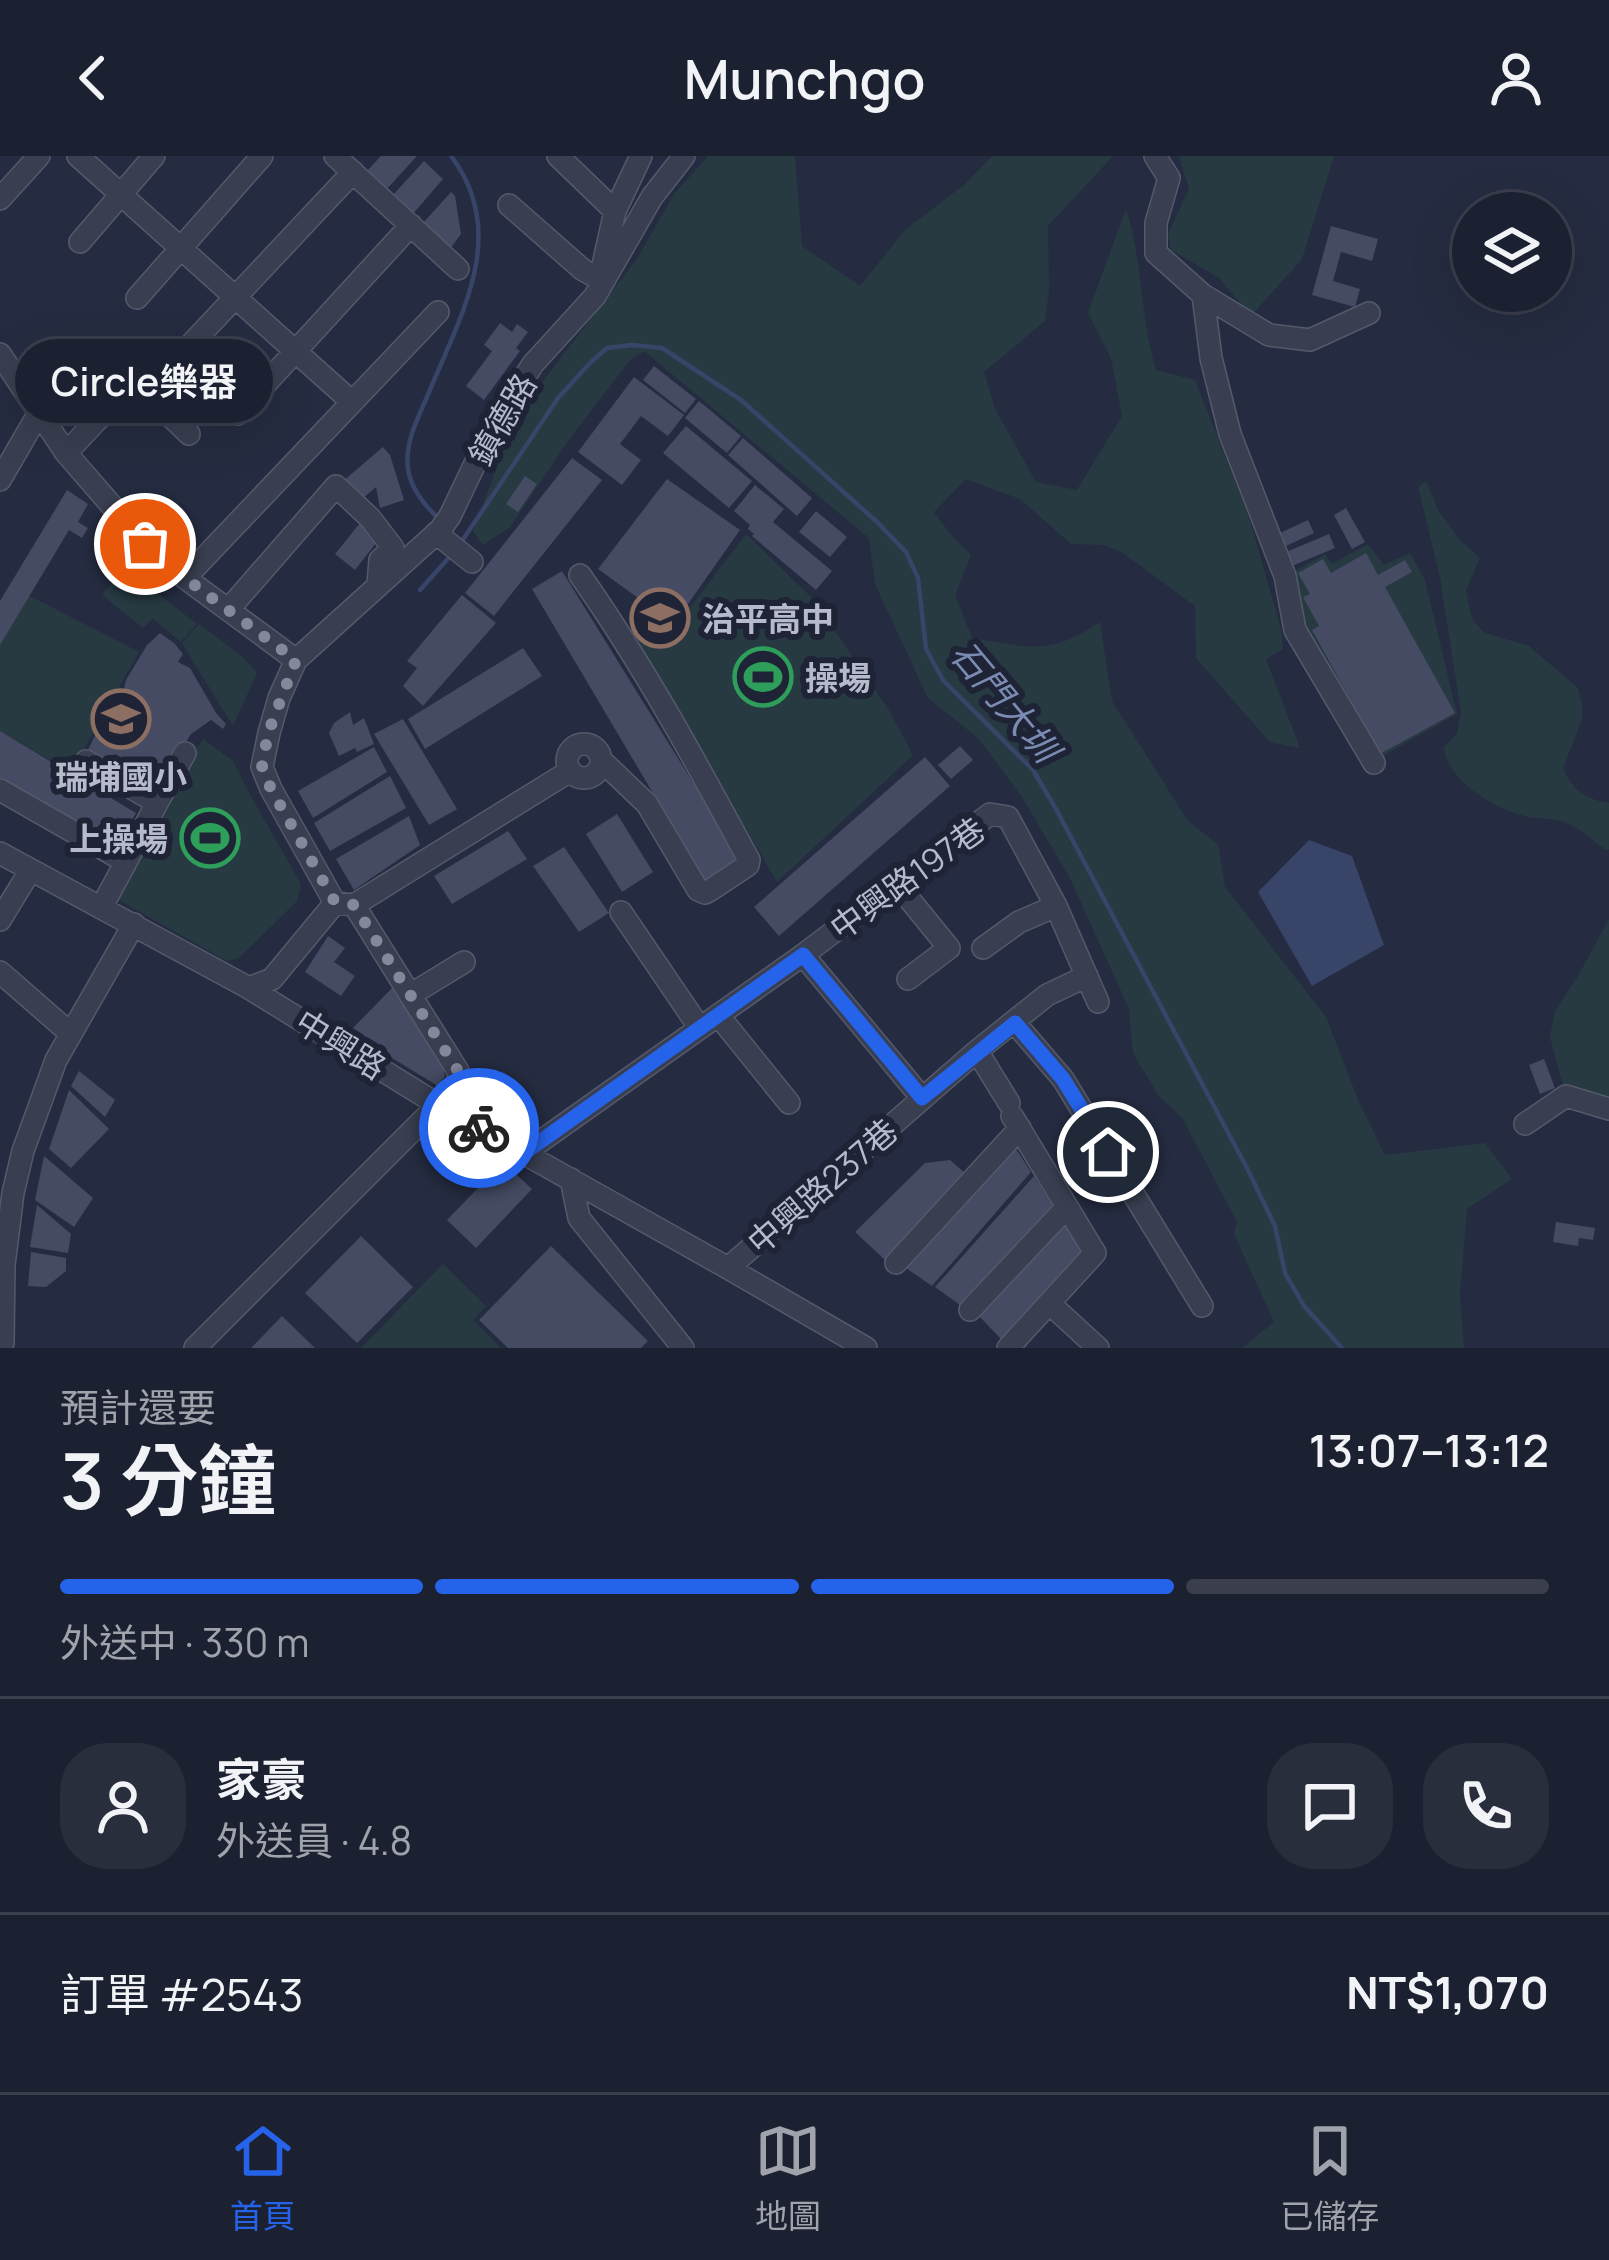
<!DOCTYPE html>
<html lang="zh-TW">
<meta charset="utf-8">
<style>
body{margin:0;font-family:Manrope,"Noto Sans TC",sans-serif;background:#292e3d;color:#f1f3f6;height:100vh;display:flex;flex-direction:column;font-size:45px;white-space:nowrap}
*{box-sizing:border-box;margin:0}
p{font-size:39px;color:#a0a3ab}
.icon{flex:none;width:66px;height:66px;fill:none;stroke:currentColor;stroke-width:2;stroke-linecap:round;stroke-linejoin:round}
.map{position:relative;height:1192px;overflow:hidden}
.details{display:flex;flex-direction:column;background:#1c2131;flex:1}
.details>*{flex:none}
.fabs{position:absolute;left:1452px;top:36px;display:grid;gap:24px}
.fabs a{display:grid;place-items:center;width:120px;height:120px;border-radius:50%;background:#1c2131;box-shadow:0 12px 48px #0002,0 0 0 3px #3a3e4d;font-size:60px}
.pin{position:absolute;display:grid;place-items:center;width:102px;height:102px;color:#fff;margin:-51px;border:6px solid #fff;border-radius:50%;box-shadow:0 3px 12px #0007}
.courier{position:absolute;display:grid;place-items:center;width:120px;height:120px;margin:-60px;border:9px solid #2563eb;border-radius:50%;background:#fff;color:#222;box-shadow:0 3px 15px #0007}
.bubble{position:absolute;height:84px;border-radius:42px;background:#1c2131;box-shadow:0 12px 48px #0002,0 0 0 3px #3a3e4d;font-size:39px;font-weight:600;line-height:84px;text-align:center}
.head em{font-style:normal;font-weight:600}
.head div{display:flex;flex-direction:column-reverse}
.head{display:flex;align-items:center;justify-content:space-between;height:204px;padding:0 60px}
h1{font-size:78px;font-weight:600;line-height:90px}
.bar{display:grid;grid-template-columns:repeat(4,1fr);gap:18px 12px;align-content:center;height:144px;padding:0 60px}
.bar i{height:15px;border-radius:9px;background:#3a3e4d}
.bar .current{background:#2563eb}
.bar p{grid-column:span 4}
.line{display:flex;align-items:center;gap:30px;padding:0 60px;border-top:3px solid #3a3e4d}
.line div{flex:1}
.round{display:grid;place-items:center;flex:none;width:126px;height:126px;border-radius:48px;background:#292e3d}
header{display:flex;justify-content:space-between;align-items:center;height:156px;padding:0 60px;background:#1c2131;font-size:54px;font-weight:600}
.menu{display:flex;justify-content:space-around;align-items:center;height:168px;border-top:3px solid #3a3e4d;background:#1c2131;font-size:33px;color:#a0a3ab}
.menu a{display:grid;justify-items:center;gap:6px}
.menu .current{color:#2563eb}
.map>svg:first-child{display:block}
</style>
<header><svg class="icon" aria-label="back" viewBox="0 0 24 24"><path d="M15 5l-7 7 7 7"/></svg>Munchgo<svg class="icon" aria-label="person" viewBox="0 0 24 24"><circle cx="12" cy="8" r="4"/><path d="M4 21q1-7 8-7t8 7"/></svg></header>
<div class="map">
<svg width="1609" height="1192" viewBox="0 0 1609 1192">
<rect width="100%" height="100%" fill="#252c41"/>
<!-- green -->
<path fill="#273a42" d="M 708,0 L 795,0 L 802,90 L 860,130 L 906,73 L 964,29 L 992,0 L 1113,0 L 1048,70 L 1049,134 L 1045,165 L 984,216 L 995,253 L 1036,326 L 1077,334 L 1122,260 L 1111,202 L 1088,157 L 1126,53 C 1143,106 1140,162 1156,214 L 1195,224 L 1249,361 L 1281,473 L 1283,493 L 1266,503 L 1300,592 L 1270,586 L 1196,502 L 1195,450 L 1123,397 L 1104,389 L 1071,388 L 1020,343 L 966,323 L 934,356 L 951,379 L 971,399 L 955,439 L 972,482 C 1031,491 1047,501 1100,466 L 1112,545 L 1188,665 L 1218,688 L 1225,731 L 1326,861 L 1358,944 L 1385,999 L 1485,987 L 1512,1023 L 1467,1053 L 1460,1139 L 1464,1192 L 1242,1192 L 1274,1166 L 1234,1078 L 1237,1066 L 1183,963 L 1158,939 L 1133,897 L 1129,853 L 1070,722 L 1022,641 L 979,583 L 928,542 L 875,428 L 869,382 L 644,195 L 631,203 L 570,282 L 510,371 L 483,389 L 473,375 L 516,260 L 637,103 L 674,38 Z
M 1179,0 L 1334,0 L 1302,103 L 1251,160 L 1219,122 L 1171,94 L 1168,78 L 1189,33 Z
M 1426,325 L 1439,356 L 1460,384 L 1480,402 L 1466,434 L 1471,459 L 1475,467 L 1485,477 L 1529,490 L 1578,532 L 1582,548 L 1582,564 L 1563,612 C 1571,633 1587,644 1609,647 L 1609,693 L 1606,694 C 1594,686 1581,673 1567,667 C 1556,662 1541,663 1529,661 C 1498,655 1447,626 1444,591 L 1457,578 L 1461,557 L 1440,421 L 1418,331 Z
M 746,378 L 814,444 L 890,556 L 913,599 L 777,726 L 638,485 L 676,470 Z
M 1368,388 L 1384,409 L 1410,397 L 1425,424 L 1457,558 L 1379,602 L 1305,471 L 1293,416 L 1325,398 L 1332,408 Z
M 124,411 L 197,468 L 181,486 L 153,463 L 143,472 L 102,439 Z
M 28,439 L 139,496 L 71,616 L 0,575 L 0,489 Z
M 199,468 L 243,501 L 257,517 L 233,570 L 182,487 Z
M 203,583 L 233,605 L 249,637 L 301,728 L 297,745 L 239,802 L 227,805 L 112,740 Z
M 1609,763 L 1609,945 L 1563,930 L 1550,881 L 1555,855 L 1578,820 Z
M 443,1108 L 486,1150 L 473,1164 L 501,1192 L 361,1192 Z"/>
<!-- water -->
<path fill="#384468" d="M 1309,684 L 1352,700 L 1384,789 L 1312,830 L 1258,736 Z"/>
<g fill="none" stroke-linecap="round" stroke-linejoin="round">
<!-- stream -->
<path stroke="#384468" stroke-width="4.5" d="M 441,365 C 426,351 410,333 408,312 C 405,286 417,264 427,241 C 459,162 511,79 451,0
M 460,388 L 558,242 L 591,206 L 607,192 L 632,189 L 662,192 L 741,244 L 877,366 L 906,396 L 918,422 L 926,493 L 943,524 L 1033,614 L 1056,653 L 1248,1014 L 1275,1070 L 1285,1117 L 1304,1150 L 1342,1192
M 420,434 L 453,397"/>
</g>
<!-- building -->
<path fill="#444b63" d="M 381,0 L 417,0 L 385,35 L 366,16 Z
M 424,5 L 443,23 L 412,59 L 392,40 Z
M 451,36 L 455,40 L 461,78 L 450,93 L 423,67 Z
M 1331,70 L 1378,83 L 1372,105 L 1341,96 L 1333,125 L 1360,133 L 1355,151 L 1312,139 Z
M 500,167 L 512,176 L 517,168 L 528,176 L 516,192 L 520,195 L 484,244 L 466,230 L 492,195 L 484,189 Z
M 654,210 L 696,243 L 685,257 L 643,224 Z
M 634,221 L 684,259 L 668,280 L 641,260 L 620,288 L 641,304 L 622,329 L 578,296 Z
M 699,245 L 741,280 L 727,297 L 685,262 Z
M 686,270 L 752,325 L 729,352 L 663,297 Z
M 743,282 L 812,342 L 797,360 L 728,299 Z
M 383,291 L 390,299 L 404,344 L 380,352 L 376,331 L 362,343 L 342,326 Z
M 572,302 L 602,324 L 494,460 L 465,437 Z
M 525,320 L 537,328 L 518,356 L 506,348 Z
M 667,323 L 740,374 L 674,468 L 598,413 Z
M 755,329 L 784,353 L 773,366 L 832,415 L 816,434 L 752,380 L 754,378 L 748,373 L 750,369 L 734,355 Z
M 67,334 L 88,348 L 78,366 L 88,372 L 82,382 L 69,374 L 0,489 L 0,445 Z
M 1346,352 L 1365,386 L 1352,393 L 1334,359 Z
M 816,355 L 847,381 L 830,401 L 799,376 Z
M 1308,364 L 1314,377 L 1286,390 L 1280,377 Z
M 360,367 L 380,382 L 355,414 L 335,398 Z
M 1329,378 L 1335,392 L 1292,410 L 1286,396 Z
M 1366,397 L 1378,419 L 1405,404 L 1412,416 L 1385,431 L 1455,557 L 1380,598 L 1312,474 L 1319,470 L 1303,441 L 1310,438 L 1298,417 L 1323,403 L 1331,417 Z
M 562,415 L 741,704 L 705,725 L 532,433 Z
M 462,439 L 496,467 L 423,550 L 403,530 L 417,512 L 407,505 Z
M 160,477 L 174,487 L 183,498 L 178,506 L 190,512 L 216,557 L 226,568 L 223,573 L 211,564 L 191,578 L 169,615 L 152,631 L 135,625 L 89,597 L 88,594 L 97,575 L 121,545 L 126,524 L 147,489 Z
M 523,492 L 542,520 L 425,593 L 408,563 Z
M 350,556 L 353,569 L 364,562 L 374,588 L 357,596 L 355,592 L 339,600 L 329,577 L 334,567 Z
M 403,563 L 457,653 L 429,669 L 374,578 Z
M 0,575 L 136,657 L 114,693 L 0,623 Z
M 960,590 L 973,604 L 951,623 L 938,609 Z
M 374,591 L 387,616 L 313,662 L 298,635 Z
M 925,601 L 950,630 L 779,780 L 754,751 Z
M 390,620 L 406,652 L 330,695 L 314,667 Z
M 617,658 L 653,716 L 622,736 L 586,678 Z
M 409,660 L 420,689 L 354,734 L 336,703 Z
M 508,675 L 527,703 L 452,748 L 434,720 Z
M 564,691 L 609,757 L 579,776 L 533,710 Z
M 328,780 L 345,792 L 334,806 L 355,820 L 341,840 L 305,816 Z
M 395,829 L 440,899 L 445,920 L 438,930 L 349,876 Z
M 1544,903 L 1555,932 L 1540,938 L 1529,909 Z
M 79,915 L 115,944 L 105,961 L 71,930 Z
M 69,934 L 109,973 L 71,1012 L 49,993 Z
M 1014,990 L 1031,1016 L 932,1130 L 906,1112 Z
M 44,1000 L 93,1042 L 74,1071 L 35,1044 Z
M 950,1004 L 966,1018 L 886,1105 L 855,1076 L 925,1007 Z
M 503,1006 L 532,1033 L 476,1092 L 447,1064 Z
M 1034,1020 L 1053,1051 L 960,1149 L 935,1131 Z
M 37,1049 L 71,1078 L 68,1097 L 30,1091 Z
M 1556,1066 L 1595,1072 L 1593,1084 L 1579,1082 L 1578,1090 L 1553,1086 Z
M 1063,1067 L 1085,1096 L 1002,1184 L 978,1159 Z
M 361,1080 L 413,1131 L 357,1187 L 305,1137 Z
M 551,1090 L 648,1185 L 641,1192 L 508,1192 L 479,1164 Z
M 31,1096 L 66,1102 L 66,1115 L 46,1131 L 28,1130 Z
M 282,1160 L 315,1192 L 251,1192 Z"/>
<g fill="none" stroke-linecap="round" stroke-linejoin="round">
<!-- minor casing -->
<g stroke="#545a6b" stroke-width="24">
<path id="minor" d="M 78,0 L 352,246
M 335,0 L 458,113
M 558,0 L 615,55 L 601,118
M 1155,0 L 1169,22 L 1156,67 L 1156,97 L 1203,139 L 1211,202 L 1230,278 L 1285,420 L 1295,474 L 1374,607
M 0,43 L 39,0
M 509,49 L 583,114 L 600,123
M 615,55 L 641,0
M 80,86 L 154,0
M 1203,139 L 1269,179 L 1310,184 L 1369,157
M 137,142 L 262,0
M 0,198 L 66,297 L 145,388 L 185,422 L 296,504 L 279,542 L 269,577 L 262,611 L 271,633 L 335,747 L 272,823 L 249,832
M 181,199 L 353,16
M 238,258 L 411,69
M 66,297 L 134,225 L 189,278
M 0,324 L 40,255
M 436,377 L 472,406
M 580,419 C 644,510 696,606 749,704 L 748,709 L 712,733 L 705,737 L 698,734 L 647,648 L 601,604
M 185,422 L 438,156
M 228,454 L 336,330 L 370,362 L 393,392 L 380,404 L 378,428
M 296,504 L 440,374 L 450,360 L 493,270 L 533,208 L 595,140 L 652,41 L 684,0
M567 605a17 17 0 1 1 34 0a17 17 0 1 1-34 0Z
M 86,605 L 157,647 L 126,706
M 0,634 L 126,706 L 101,752
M 157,647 L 185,597
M 0,697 L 249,832 L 445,953 L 728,1112 L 866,1192
M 897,728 L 949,792 L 908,823
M 335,747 L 354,749 L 458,915 L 461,962
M 354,749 L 570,615
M 621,756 L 699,871
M 0,764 L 30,715
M 983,792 L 1019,766 L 1056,750
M 803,799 L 922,942
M 0,816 L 71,878
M 410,839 L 464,806
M 718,859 L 789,947
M 1015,867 L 1063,923 L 1202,1150
M 977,895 L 1009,947
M 1525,968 L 1566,940 L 1609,953
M 524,997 L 803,799 L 990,658 L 1008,661 L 1056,750 L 1098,846
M 571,1023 L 579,1062 L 683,1192
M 896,1107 L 1020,972
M 728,1112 L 977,895 L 1047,839 L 1087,820
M 1049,1147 L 1098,1192
M 970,1154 L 1067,1051
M 3,1187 L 4,1109 L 13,1037 L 23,995 L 56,904 L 134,768
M 195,1192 L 438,949
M 1008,1192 L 1095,1097 L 1012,960"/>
</g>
<!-- minor -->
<use href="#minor" stroke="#393f50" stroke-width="21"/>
</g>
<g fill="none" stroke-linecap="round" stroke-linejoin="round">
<!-- done -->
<path stroke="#83889b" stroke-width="12" stroke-dasharray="0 21.6" d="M 145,388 L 185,422 L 296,504 L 268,577 L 262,611 L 271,633 L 335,746 L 354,749 L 458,915 L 461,962 L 479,972"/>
<!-- route -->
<path stroke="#2563eb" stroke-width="15" d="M 479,972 L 524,997 L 803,799 L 922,942 L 1015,867 L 1063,923 L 1108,996"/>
</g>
<!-- icons -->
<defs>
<g id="school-ring" transform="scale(3)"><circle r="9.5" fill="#1e2436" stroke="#8d6e63" stroke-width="1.5"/><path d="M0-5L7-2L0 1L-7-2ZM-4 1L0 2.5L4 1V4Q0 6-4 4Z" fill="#8d6e63"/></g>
<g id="stadium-ring" transform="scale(3)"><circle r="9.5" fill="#1e2436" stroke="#2e9e5b" stroke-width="1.5"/><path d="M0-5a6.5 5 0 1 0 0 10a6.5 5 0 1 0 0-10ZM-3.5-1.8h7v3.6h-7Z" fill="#2e9e5b"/></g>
</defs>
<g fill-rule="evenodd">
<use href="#school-ring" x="660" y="462"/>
<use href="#stadium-ring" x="763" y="521"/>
<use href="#school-ring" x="121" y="563"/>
<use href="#stadium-ring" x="210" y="682"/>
</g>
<g text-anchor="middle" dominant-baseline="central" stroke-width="12" stroke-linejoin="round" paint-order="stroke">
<!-- street labels -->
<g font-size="33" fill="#b6bacb" stroke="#1e2436">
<text transform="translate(502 263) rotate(-60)">鎮德路</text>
<text transform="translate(907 722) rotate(-36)">中興路197巷</text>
<text transform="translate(341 888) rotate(32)">中興路</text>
<text transform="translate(822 1030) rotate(-41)">中興路237巷</text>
</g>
<!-- poi labels -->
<g font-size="33" font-weight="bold" fill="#b6bacb" stroke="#1e2436" text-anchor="start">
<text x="702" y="462">治平高中</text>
<text x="805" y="521">操場</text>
<text x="121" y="620" text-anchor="middle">瑞埔國小</text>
<text x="168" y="682" text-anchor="end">上操場</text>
</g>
<!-- water labels -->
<g font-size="36" font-style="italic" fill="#7c8bb2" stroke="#1e2436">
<text transform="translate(1005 545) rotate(50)">石門大圳</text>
</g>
</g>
</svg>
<div class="fabs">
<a><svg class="icon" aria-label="layers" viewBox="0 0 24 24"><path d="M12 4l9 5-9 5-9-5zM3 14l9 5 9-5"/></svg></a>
</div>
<div class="pin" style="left:145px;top:388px;background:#ea580c"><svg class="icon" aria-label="bag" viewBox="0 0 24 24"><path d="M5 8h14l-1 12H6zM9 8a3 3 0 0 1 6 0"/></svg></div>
<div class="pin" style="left:1108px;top:996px;background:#1f2937"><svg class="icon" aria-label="home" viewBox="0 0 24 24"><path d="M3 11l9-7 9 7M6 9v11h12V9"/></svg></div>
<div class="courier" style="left:479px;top:972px"><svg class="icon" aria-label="bike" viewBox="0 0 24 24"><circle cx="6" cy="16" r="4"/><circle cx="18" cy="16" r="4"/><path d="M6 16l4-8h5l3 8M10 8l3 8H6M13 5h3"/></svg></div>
<div class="bubble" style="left:15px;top:183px;width:258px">Circle樂器</div>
</div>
<section class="details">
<div class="head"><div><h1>3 分鐘</h1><p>預計還要</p></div><em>13:07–13:12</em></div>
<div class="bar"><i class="current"></i><i class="current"></i><i class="current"></i><i></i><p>外送中 · 330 m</p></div>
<div class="line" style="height:216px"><a class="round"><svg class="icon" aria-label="person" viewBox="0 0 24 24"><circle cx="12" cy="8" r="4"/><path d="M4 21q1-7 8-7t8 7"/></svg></a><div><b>家豪</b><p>外送員 · 4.8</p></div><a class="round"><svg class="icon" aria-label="chat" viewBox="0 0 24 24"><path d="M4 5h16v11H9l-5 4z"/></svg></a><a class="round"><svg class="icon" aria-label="phone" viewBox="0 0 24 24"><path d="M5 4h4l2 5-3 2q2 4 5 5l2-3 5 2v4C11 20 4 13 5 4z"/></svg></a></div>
<div class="line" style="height:156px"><div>訂單 #2543</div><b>NT$1,070</b></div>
</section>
<nav class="menu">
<a class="current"><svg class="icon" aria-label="home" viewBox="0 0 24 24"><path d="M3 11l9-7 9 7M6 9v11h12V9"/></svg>首頁</a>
<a><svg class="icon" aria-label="map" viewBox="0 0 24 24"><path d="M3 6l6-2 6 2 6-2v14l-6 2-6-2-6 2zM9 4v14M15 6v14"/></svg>地圖</a>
<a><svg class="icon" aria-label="saved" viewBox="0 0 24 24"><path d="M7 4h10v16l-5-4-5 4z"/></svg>已儲存</a>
</nav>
